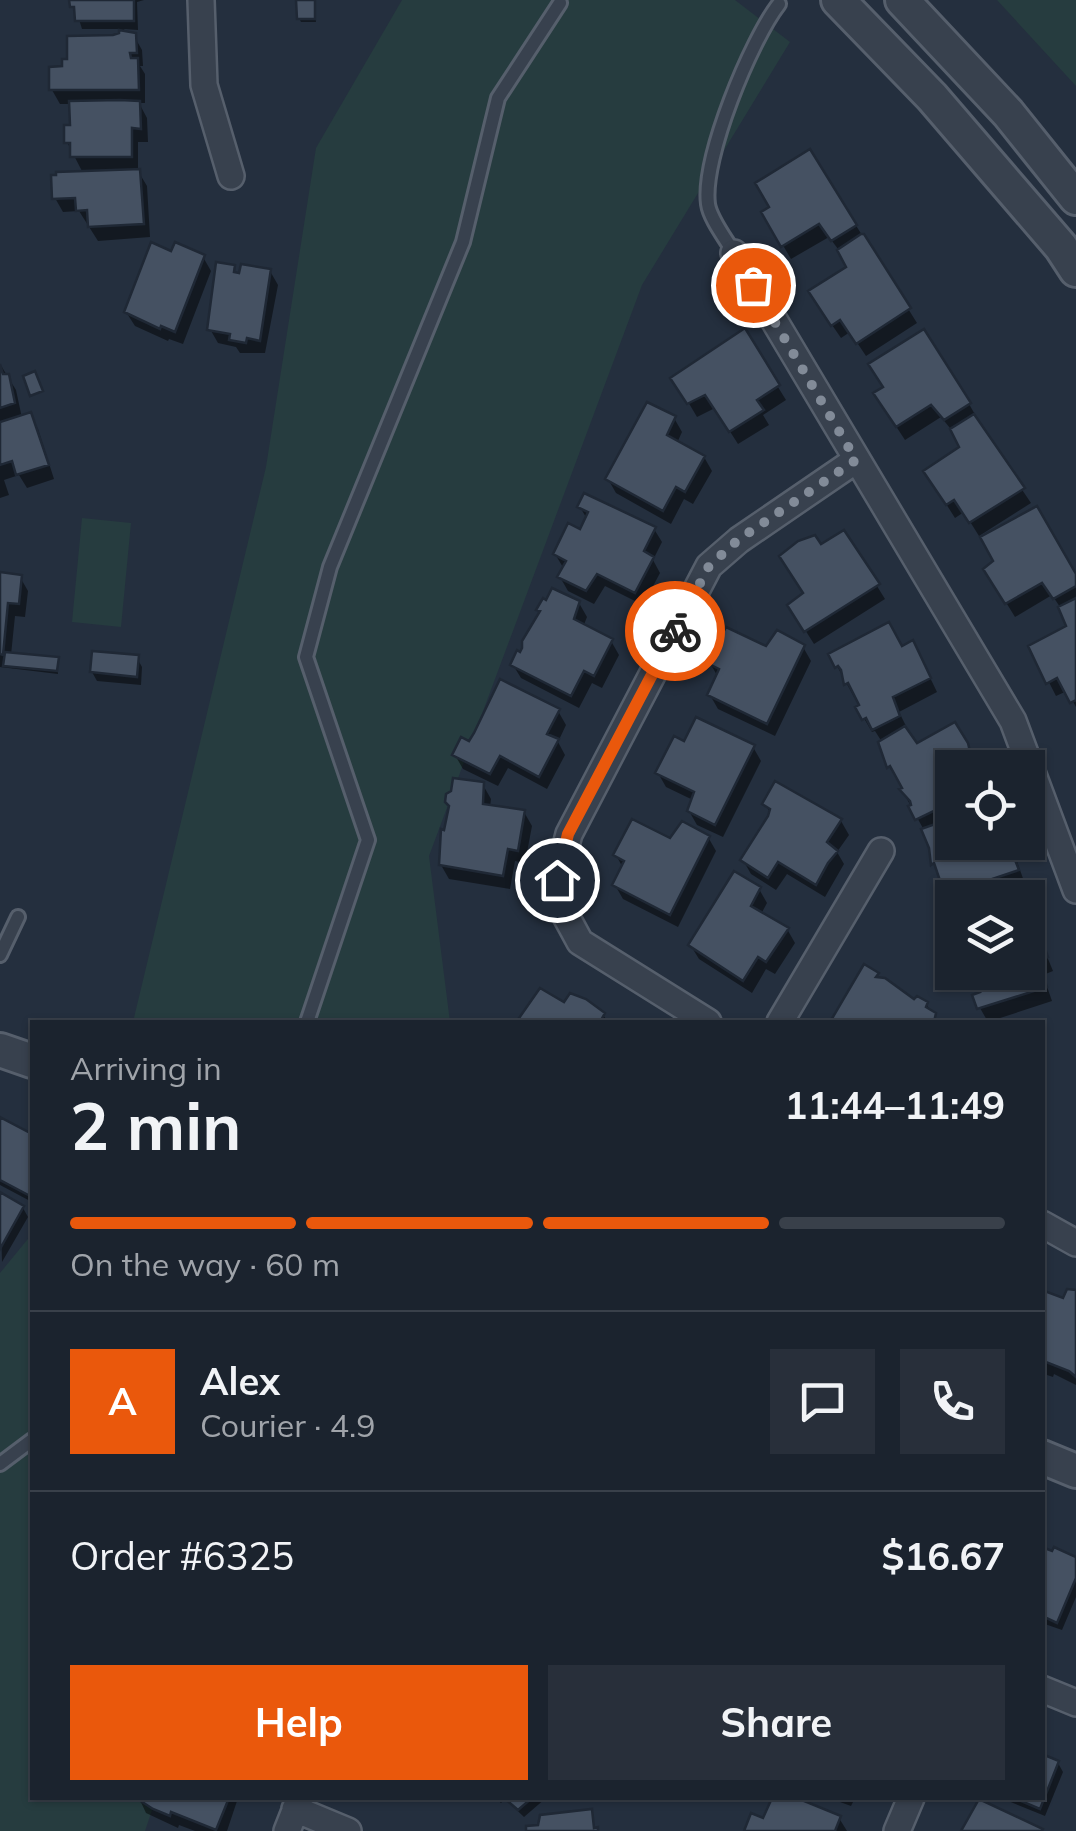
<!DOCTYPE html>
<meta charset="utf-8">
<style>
body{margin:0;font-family:Mulish,sans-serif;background:#282f3a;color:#f1f3f6;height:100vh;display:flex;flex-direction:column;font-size:38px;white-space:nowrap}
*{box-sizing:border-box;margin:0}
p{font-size:32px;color:#a0a4aa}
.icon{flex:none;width:55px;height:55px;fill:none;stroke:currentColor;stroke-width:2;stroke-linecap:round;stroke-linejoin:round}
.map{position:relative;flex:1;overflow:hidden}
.details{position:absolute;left:30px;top:1020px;width:1015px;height:780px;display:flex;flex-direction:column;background:#1b232e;border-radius:0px;box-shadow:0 2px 8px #0004,0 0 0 2px #39404a}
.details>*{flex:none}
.fabs{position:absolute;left:935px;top:750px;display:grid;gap:20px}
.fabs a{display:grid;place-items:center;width:110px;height:110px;border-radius:0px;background:#1b232e;box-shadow:0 2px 8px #0004,0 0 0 2px #39404a;font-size:50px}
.pin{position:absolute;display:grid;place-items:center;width:85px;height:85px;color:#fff;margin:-42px;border:5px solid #fff;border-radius:50%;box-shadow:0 2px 10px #0007}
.courier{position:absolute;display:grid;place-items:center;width:100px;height:100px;margin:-50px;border:8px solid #ea580c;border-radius:50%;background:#fff;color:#222;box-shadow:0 2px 12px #0007}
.headline em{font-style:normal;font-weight:700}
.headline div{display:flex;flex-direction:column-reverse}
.headline{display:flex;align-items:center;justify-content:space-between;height:170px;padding:0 40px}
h1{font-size:65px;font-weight:700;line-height:75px}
.bar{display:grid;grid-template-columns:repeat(4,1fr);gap:15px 10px;align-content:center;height:120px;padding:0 40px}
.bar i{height:12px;border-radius:8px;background:#39404a}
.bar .active{background:#ea580c}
.bar p{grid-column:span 4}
.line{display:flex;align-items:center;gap:25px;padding:0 40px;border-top:2px solid #39404a}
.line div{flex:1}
.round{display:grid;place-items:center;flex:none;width:105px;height:105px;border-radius:0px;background:#282f3a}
.primary-button{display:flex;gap:20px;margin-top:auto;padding:20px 40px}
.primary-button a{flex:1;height:115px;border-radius:0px;background:#ea580c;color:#fff;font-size:40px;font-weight:700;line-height:115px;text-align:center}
.primary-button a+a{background:#282f3a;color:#f1f3f6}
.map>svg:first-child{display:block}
</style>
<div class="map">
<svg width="1076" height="1831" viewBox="0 0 1076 1831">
<rect width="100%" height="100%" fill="#242f3e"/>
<!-- green -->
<path fill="#263c3f" d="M 402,0 L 735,0 L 790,42 L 642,285 L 429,856 L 450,1022 L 133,1022 L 266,467 L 316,148 Z
M 997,0 L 1076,0 L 1076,86 Z
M 82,518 L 131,523 L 121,627 L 72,622 Z
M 32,1234 L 32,1798 L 156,1798 L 145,1831 L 0,1831 L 0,1273 Z"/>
<!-- shadow -->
<path fill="#0007" d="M 73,0 L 144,0 L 137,2 L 138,30 L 124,29 L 128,36 L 134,36 L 142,50 L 143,66 L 140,66 L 145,74 L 145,103 L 139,103 L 147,118 L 148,142 L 138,142 L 138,171 L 147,186 L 150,237 L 98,241 L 79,211 L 63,212 L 55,198 L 84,175 L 67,142 L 72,127 L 72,104 L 60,104 L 52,90 L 65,68 L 122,35 L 121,29 L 82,29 Z
M 314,3 L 316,22 L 301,22 L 299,18 Z
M 810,152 L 917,323 L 866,356 L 850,332 L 841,338 L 819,306 L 849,268 L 841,253 L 829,237 L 791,259 L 764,213 L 772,208 Z
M 173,254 L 203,257 L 211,271 L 183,344 L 169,339 L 168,341 L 135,326 L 126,312 Z
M 233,267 L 240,280 L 270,271 L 278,285 L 265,353 L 240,353 L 236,347 L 218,343 L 210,329 Z
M 744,332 L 786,400 L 763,415 L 769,425 L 738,444 L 715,408 L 697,417 L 674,378 Z
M 923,332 L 969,404 L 977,418 L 975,420 L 1031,503 L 979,536 L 964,512 L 955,518 L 934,485 L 963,448 L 954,433 L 941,417 L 905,440 L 884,408 L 886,388 Z
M 0,364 L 16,390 L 22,418 L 30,415 L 38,429 L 54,479 L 27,488 L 19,475 L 4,480 L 9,495 L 0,498 Z
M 674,418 L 682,432 L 677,443 L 704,457 L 712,471 L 693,504 L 684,499 L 671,524 L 616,493 L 608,479 Z
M 580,507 L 654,529 L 662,542 L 653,560 L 660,573 L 643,605 L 605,586 L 594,604 L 568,591 L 560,577 L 564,569 L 555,554 L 581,532 L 587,519 Z
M 844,533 L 885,599 L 814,644 L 790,606 L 806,594 L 820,548 Z
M 986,570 L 1076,579 L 1076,707 L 1067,691 L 1056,696 L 1031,647 L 1069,627 L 1062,610 L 1052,595 L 1015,617 Z
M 0,575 L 20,577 L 28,591 L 25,617 L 15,616 L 11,655 L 57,660 L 58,674 L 0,667 Z
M 579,603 L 587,617 L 583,627 L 611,641 L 619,655 L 602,688 L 592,683 L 579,708 L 521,678 L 513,665 Z
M 803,647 L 811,661 L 775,736 L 718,709 L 710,695 L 718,677 L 710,663 L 767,649 Z
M 901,650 L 920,657 L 937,692 L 899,712 L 916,746 L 954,725 L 975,760 L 977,768 L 952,768 L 952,842 L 1010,842 L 1025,884 L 984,898 L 952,898 L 952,910 L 947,900 L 925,832 L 902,790 L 905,789 L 889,767 L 882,742 L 875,731 L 872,732 L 858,708 L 862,706 L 857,696 L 854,697 L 831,655 Z
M 137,658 L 142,667 L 141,685 L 97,681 L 92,672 Z
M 558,711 L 566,725 L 558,742 L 565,755 L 547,789 L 508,768 L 498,786 L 463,769 L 455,755 L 470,744 Z
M 685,745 L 753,747 L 761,761 L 723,837 L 697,825 L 689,811 L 693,800 L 666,787 L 658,773 Z
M 483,785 L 491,799 L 490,807 L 524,812 L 532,826 L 525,863 L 515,861 L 510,889 L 449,879 L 441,865 Z
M 765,804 L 841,821 L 849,835 L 837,852 L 844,864 L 825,897 L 787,874 L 776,890 L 751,874 L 743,860 L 771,814 Z
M 708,837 L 716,851 L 678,927 L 623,899 L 615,885 L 623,868 L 616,855 L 671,841 Z
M 759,889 L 767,903 L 761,914 L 787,929 L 795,943 L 775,974 L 766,969 L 752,993 L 699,959 L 691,946 Z
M 1032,920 L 1053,971 L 1043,975 L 1052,1001 L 988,1022 L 980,1008 L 1028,972 L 1028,922 Z
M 865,968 L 914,1003 L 926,1004 L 939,1022 L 833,1022 Z
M 541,991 L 565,1005 L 603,1015 L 608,1022 L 522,1022 Z
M 0,1120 L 32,1137 L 32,1202 L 0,1185 Z
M 0,1195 L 23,1208 L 28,1217 L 2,1262 Z
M 1042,1293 L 1064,1301 L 1076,1294 L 1076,1385 L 1054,1374 L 1053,1377 L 1047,1375 L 1042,1369 Z
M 1042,1549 L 1076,1559 L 1076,1597 L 1062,1630 L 1042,1623 Z
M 1058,1763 L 1063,1772 L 1045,1816 L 1001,1798 L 1042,1798 Z
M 139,1798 L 238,1798 L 227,1831 L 195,1831 L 179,1825 L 178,1828 L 146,1813 Z
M 496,1798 L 546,1798 L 524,1817 L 505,1799 L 501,1803 Z
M 775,1798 L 791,1798 L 839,1818 L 847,1831 L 746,1831 L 765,1822 Z
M 829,1798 L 855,1798 L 851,1806 Z"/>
<!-- building -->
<path fill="#455162" stroke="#1f2835" stroke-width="2.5" d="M 69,0 L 134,0 L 134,21 L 75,21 L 74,7 L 70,7 Z
M 296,0 L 315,0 L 315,19 L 297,19 Z
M 119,30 L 136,33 L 137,53 L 130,53 L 131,58 L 138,58 L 139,90 L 49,90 L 49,67 L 62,66 L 62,59 L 67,59 L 67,36 L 113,35 L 119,33 Z
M 120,100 L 140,101 L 141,129 L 132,128 L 132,157 L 70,157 L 70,143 L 64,143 L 64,125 L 70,125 L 69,101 Z
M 810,149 L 857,225 L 831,241 L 819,224 L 781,247 L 761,212 L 769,207 L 755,183 Z
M 140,169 L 144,224 L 88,227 L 87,210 L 76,211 L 75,198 L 52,199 L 51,175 L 56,175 L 56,172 Z
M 861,234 L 864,234 L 911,308 L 856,344 L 840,320 L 831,326 L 808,291 L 846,267 L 837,250 Z
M 151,242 L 171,251 L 175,242 L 205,255 L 175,332 L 161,326 L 160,329 L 124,312 Z
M 216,262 L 235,265 L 234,272 L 239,273 L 241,264 L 271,269 L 260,341 L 247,338 L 246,343 L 229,340 L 230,334 L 207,330 Z
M 745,328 L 780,385 L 757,400 L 764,410 L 729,432 L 705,395 L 687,404 L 670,378 Z
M 924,329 L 971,403 L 944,420 L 931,405 L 896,427 L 873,393 L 883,387 L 868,364 Z
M 0,364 L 3,374 L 9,374 L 15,403 L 0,408 Z
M 35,371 L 43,391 L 30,396 L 23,376 Z
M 647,402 L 676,416 L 667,435 L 705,456 L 685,492 L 676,487 L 663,511 L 605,479 Z
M 31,412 L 49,465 L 16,475 L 12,461 L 0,465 L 0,422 Z
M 974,414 L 1025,488 L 969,523 L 954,500 L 946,505 L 923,471 L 959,447 L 950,429 Z
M 584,493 L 656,527 L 644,551 L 654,557 L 635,593 L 597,574 L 586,591 L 557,577 L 566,561 L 553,554 L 568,523 L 580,529 L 588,512 L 577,507 Z
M 1037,506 L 1076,574 L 1076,586 L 1053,599 L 1042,583 L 1005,604 L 983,569 L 993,561 L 980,537 Z
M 844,530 L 880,584 L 804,632 L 787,605 L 803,593 L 779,556 L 798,541 L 815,535 L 821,544 Z
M 0,572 L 22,575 L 19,604 L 8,603 L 3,655 L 0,654 Z
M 552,588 L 580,601 L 574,619 L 613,639 L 594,676 L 584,671 L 571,696 L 510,665 L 517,650 L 520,652 L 522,648 L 522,641 L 540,611 L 536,610 L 543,598 L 546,600 Z
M 1076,598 L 1076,700 L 1070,703 L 1057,678 L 1046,684 L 1028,646 L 1066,626 L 1058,607 Z
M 889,622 L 902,646 L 913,640 L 931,678 L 893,697 L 900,716 L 872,730 L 866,718 L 862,720 L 855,707 L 859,705 L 848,683 L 844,685 L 841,670 L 838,666 L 835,668 L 828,654 Z
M 726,627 L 766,646 L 777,630 L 805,645 L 767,724 L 707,695 L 719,669 L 707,663 Z
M 92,651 L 139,655 L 137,677 L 90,672 Z
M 5,652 L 59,657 L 57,671 L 3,666 Z
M 500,679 L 560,709 L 547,734 L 559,739 L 539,777 L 500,756 L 490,774 L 452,755 L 461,737 L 469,741 L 474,733 Z
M 696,717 L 755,745 L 715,825 L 687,811 L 694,792 L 655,773 L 674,736 L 684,741 Z
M 955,722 L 968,743 L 972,760 L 963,765 L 964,768 L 952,768 L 952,802 L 915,820 L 908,806 L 911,805 L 910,801 L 899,789 L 902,788 L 890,766 L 887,768 L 878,742 L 905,726 L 917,743 Z
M 453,778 L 484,782 L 483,804 L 525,810 L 518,851 L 508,849 L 503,876 L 439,865 L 441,829 L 444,830 L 449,806 L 445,802 L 446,794 L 451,791 Z
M 775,781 L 842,819 L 827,842 L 838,851 L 828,863 L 816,885 L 778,862 L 768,878 L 740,860 L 768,816 L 770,809 L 762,804 Z
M 952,818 L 952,842 L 1008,842 L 1019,870 L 977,884 L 979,898 L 952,898 L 951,913 L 934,863 L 931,865 L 929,848 L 921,829 Z
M 632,819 L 670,838 L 682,821 L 710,836 L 670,915 L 612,885 L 624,861 L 613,855 Z
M 734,871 L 761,887 L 751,906 L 789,928 L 766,962 L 758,957 L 743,981 L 688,945 Z
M 1033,917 L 1048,957 L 1037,961 L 1047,987 L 977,1009 L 972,995 L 980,992 L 969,972 L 1028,972 L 1028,919 Z
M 864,964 L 879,973 L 876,977 L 885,978 L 914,999 L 917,996 L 928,1002 L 926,1007 L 936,1013 L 934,1022 L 830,1022 Z
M 540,988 L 564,1002 L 570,993 L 586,999 L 605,1013 L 600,1022 L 517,1021 Z
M 0,1117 L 32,1134 L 32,1197 L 0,1180 Z
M 0,1192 L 24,1206 L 0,1249 Z
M 1067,1289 L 1076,1290 L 1076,1377 L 1069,1371 L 1046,1362 L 1042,1363 L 1042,1290 L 1063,1298 Z
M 1042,1547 L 1052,1551 L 1054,1547 L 1076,1557 L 1076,1578 L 1057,1623 L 1042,1616 Z
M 1042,1754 L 1059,1761 L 1040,1809 L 1014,1798 L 1042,1798 Z
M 136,1798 L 229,1798 L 216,1830 L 171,1812 L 170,1816 L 153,1809 Z
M 504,1798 L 532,1798 L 518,1810 Z
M 772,1798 L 797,1798 L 841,1816 L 835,1831 L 744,1831 L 751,1813 L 763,1818 Z
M 979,1799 L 1043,1829 L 1042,1831 L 961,1831 Z
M 592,1809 L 594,1828 L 598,1827 L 598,1831 L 526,1831 L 526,1826 L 538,1825 L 540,1815 Z"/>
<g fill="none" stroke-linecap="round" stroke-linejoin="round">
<!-- service casing -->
<g stroke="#565f6c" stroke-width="18">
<path id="service" d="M 734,253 C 726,239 710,219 708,204 C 702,158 751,40 779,4
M 0,955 L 18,917
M 307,1022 L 368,840 L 306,657 L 330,567 L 463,242 L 498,98 L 560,3
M 0,1464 L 32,1440"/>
</g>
<!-- minor casing -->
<g stroke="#565f6c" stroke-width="30">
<path id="minor" d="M 201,0 L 204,85 L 231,176
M 734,253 L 1013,721 L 1076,890
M 708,1022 L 580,942 L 560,905 L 557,880 L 569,834 L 709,566 L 739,540 L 856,460
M 780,1022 L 881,851
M 1042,1224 L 1076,1243
M 1042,1689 L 1076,1703
M 295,1809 L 348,1831
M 287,1831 L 300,1798
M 897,1831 L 911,1798"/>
</g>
<!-- tertiary casing -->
<g stroke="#565f6c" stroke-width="38">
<path id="tertiary" d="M 838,0 L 932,97 L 1061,247 L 1076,270
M 902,0 L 1008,113 L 1076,198
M 0,1050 L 32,1061
M 1042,1457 L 1076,1471"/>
</g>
<!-- service -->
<use href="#service" stroke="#38414e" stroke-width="12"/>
<!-- minor -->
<use href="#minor" stroke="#38414e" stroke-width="25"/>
<!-- tertiary -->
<use href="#tertiary" stroke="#38414e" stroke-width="32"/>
</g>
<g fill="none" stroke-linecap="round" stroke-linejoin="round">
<!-- done -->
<path stroke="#828b98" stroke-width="10" stroke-dasharray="0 18" d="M 675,631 L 709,566 L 738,540 L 856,460 L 753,285"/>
<!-- route -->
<path stroke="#ea580c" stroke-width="12" d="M 557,880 L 568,834 L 675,631"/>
</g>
</svg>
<div class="fabs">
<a><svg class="icon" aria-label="locate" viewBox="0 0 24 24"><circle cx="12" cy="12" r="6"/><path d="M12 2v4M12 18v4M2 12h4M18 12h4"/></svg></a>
<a><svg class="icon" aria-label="layers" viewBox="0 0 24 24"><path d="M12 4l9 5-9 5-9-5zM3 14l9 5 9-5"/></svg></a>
</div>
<div class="pin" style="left:753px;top:285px;background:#ea580c"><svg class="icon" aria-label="bag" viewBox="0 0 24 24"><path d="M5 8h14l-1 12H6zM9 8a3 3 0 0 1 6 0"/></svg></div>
<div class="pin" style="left:557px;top:880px;background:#1f2937"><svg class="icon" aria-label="home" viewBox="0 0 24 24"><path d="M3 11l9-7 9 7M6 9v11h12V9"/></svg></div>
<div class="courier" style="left:675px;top:631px"><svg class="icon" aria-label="bike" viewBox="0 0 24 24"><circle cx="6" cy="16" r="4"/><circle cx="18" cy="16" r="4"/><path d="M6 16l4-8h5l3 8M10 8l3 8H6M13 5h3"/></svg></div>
<section class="details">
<div class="headline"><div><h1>2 min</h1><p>Arriving in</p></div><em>11:44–11:49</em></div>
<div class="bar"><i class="active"></i><i class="active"></i><i class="active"></i><i></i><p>On the way · 60 m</p></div>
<div class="line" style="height:180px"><b class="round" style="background:#ea580c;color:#fff">A</b><div><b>Alex</b><p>Courier · 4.9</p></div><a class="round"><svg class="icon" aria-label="chat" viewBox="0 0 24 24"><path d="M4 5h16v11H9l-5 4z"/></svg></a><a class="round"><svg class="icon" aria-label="phone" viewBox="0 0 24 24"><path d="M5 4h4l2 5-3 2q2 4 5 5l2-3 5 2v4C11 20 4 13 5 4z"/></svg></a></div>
<div class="line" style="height:130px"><div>Order #6325</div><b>$16.67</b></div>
<div class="primary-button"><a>Help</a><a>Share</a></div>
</section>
</div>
